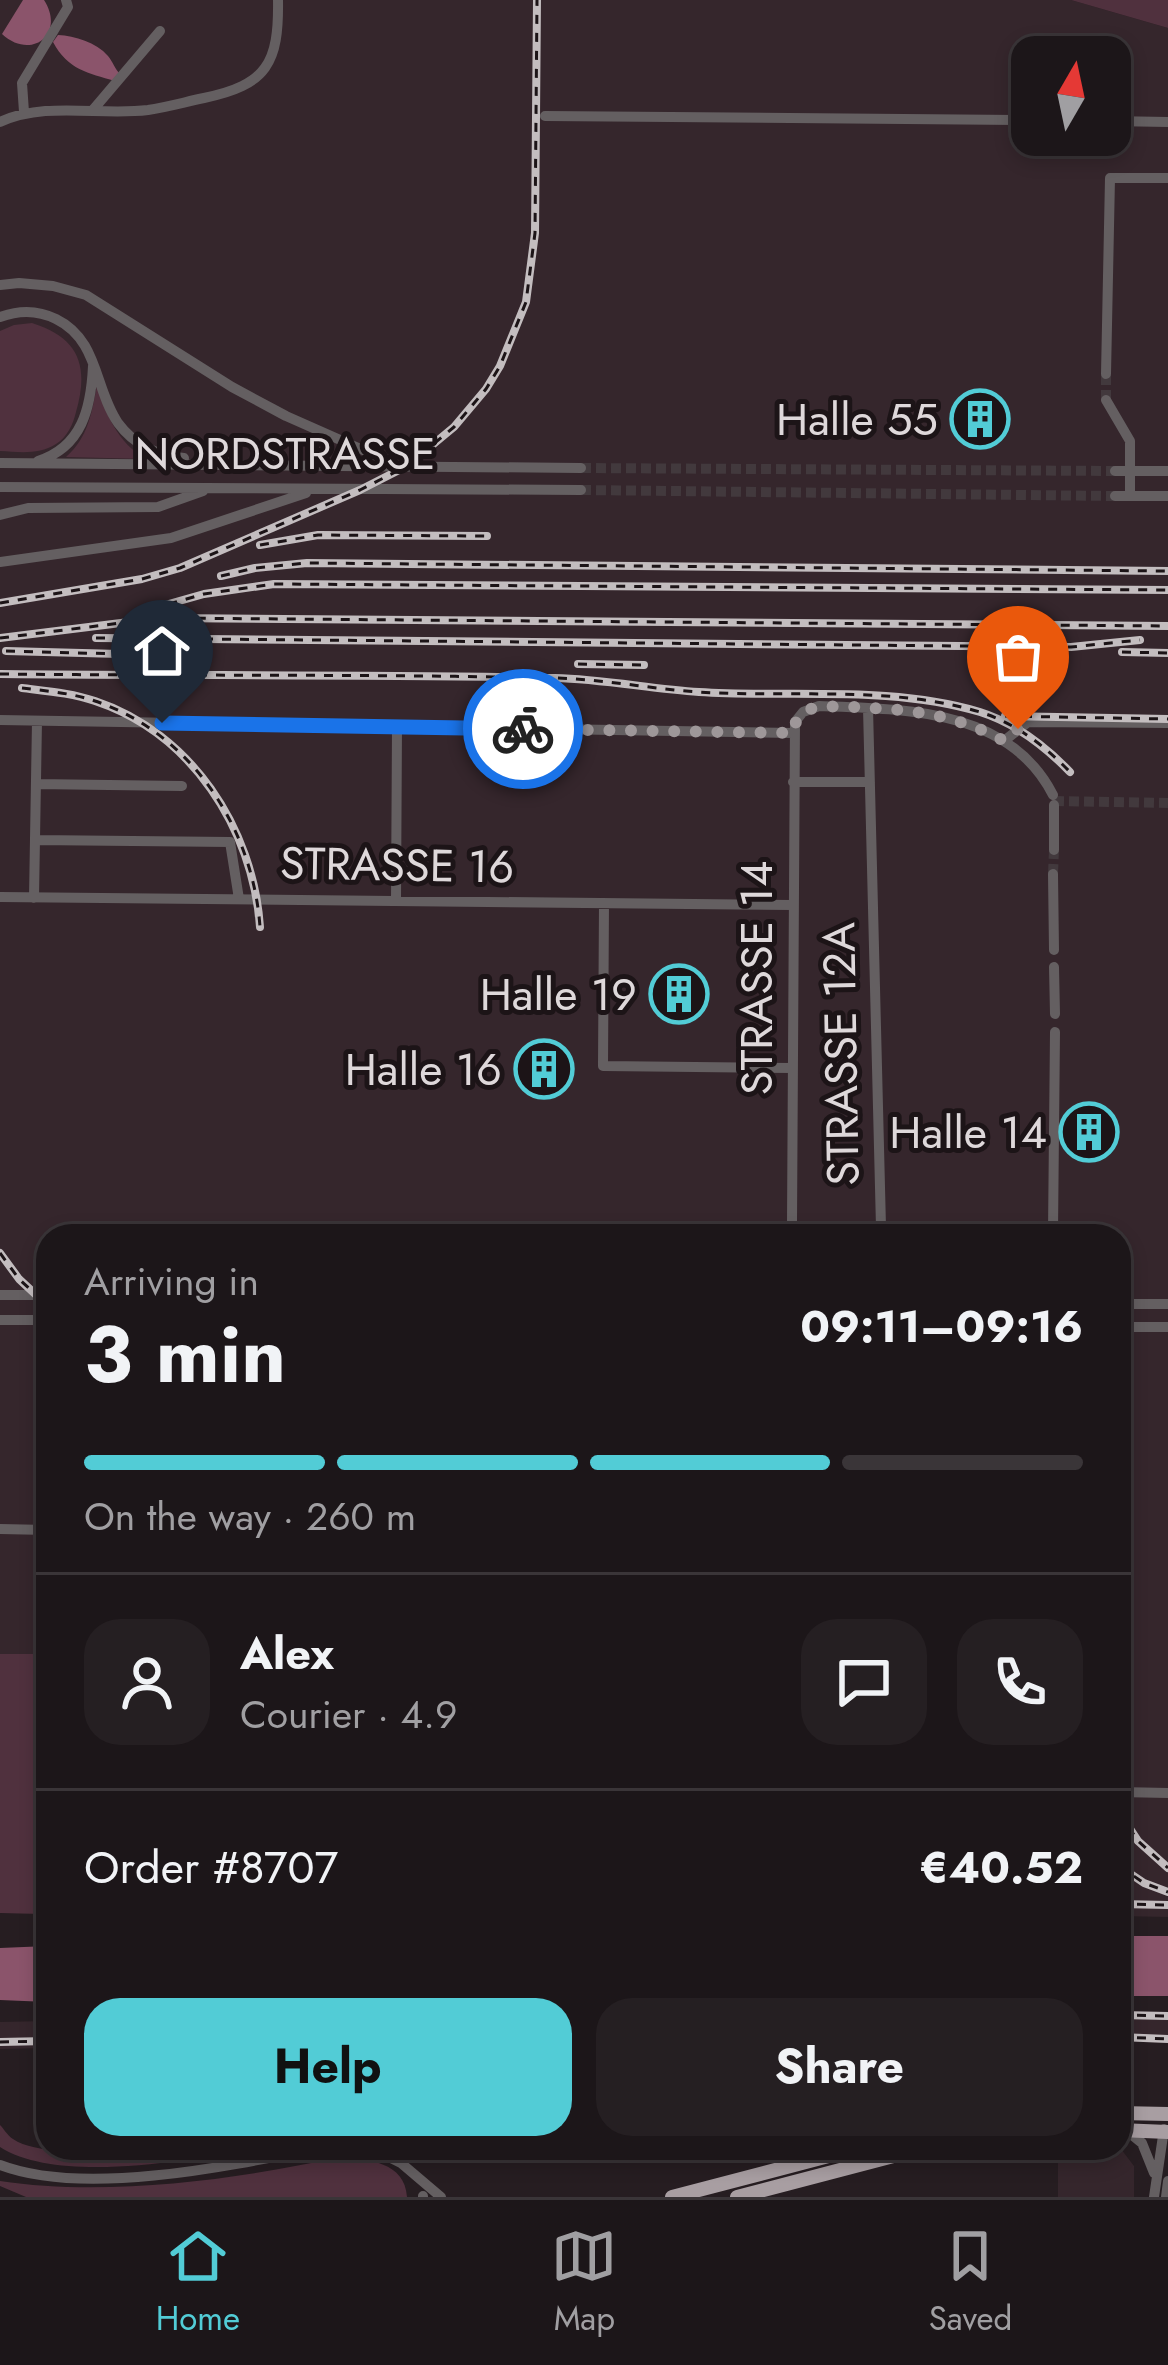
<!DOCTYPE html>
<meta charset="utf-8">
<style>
body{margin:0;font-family:Jost,sans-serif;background:#251f22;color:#f1f3f6;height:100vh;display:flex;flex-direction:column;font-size:45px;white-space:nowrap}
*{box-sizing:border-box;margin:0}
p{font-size:39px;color:#a09fa2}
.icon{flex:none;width:66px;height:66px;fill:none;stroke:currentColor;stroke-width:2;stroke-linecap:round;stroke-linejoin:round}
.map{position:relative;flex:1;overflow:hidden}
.sheet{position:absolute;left:36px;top:1224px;width:1095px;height:936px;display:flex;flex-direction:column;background:#1c1619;border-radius:36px;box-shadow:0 6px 18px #0003,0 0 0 3px #3a3538}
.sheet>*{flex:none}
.needle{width:78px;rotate:9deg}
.controls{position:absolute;left:1011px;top:36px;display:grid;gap:24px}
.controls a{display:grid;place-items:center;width:120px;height:120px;border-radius:24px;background:#1c1619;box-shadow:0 6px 18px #0003,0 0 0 3px #3a3538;font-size:60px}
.pin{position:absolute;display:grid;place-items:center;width:102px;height:102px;color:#fff;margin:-123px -51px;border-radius:50% 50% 50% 0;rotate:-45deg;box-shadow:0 0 12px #0007}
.pin .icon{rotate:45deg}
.courier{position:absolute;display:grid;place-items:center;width:120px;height:120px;margin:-60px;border:9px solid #1a73e8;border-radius:50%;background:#fff;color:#222;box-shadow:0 3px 15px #0007}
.headline em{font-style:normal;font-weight:700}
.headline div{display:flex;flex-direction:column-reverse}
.headline{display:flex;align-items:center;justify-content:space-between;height:204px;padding:0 48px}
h1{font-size:78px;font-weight:700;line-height:90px}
.bar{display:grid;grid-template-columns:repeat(4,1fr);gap:18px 12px;align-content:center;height:144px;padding:0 48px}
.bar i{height:15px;border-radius:9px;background:#3a3538}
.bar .active{background:#52ccd6}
.bar p{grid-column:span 4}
.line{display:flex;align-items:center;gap:30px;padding:0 48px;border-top:3px solid #3a3538}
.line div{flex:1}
.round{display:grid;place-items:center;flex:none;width:126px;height:126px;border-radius:36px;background:#251f22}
.cta{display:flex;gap:24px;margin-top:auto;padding:24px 48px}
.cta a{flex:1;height:138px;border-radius:36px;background:#52ccd6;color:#111;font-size:48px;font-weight:700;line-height:138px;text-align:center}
.cta a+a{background:#251f22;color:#f1f3f6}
.tabs{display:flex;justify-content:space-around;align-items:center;height:168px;border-top:3px solid #3a3538;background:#1c1619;font-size:33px;color:#a09fa2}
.tabs a{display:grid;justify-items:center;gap:6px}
.tabs .active{color:#52ccd6}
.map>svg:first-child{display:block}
</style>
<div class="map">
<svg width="1168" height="2197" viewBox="0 0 1168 2197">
<rect width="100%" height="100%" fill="#261d21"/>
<!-- built -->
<path fill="#35262c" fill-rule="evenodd" d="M 0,0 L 1071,0 L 1168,28 L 1168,1917 L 1119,1916 L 1119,1236 L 48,1236 L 48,1914 L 0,1913 ZM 1032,57 L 1110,57 L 1110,135 L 1032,135 Z
M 1119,2011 L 1168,2012 L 1168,2043 L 1119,2041 Z
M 48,2021 L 48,2048 L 0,2049 L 0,2022 Z
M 1058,2148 L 1121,2149 L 1134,2166 L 1134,2197 L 1058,2197 Z"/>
<!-- green -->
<path fill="#50313e" d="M 1071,0 L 1168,0 L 1168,28 Z
M 32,323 C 80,338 89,367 76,412 C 73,425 67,437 56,444 C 39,455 19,452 0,451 L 0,331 L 14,325 Z
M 97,385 C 107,416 117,442 146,459 L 66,457 C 88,438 92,412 97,385 Z
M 0,1654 L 48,1654 L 48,1914 L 0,1913 Z
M 0,2125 C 4,2129 7,2135 13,2139 C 24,2147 44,2149 57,2151 C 123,2162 188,2148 254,2148 C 188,2161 58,2184 0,2147 Z
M 340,2157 C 368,2159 405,2162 407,2197 L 26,2197 L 0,2186 L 0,2181 C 105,2197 235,2180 340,2157 Z"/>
<!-- water -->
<path fill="#8b546b" d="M 23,0 L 44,0 C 66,34 31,61 2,34 Z
M 58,35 C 75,36 96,42 108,56 C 113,62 115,69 120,74 L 115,81 C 88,73 68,70 53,42 Z
M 1119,1936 L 1168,1936 L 1168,1996 L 1119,1996 Z
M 48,1946 L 48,2002 L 0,2000 L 0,1948 Z"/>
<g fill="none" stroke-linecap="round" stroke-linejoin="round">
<!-- minor-tunnel -->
<path stroke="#42393d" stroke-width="10" stroke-dasharray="10 5" stroke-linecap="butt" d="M 1106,400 L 1106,374
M 581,468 L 1115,471
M 581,490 L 1115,496
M 1054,801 L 1168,803
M 1053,874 L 1054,850"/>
<!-- minor -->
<path stroke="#645f61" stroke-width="10" d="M 92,111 L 160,31
M 24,112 L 22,83 L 68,7 L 66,0
M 545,116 L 1032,120
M 1110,121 L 1168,122
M 0,122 C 46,101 99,116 148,110 C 167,107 185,102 204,98 C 267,85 279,63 278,0
M 0,285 L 19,283 L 53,286 L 86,295 L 232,387 L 286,416 L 390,462
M 0,317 C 19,310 38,310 56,319 C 99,340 94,388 118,423 C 135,446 157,455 184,458
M 1106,374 L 1110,178 L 1168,178
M 1106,400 L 1130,441 L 1130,496
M 38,461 C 82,447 91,408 93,366
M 0,463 L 581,468
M 1115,471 L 1168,471
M 0,487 L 581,490
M 1115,496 L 1168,496
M 0,515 L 28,508 L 158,507 L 203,491
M 0,562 L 171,538 L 306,493
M 868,708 L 881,1227 L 1053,1227
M 0,720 L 793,733
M 1004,741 L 1028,722 L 1168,723
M 793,782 L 870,782
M 36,784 L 182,786
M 35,840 L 230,842 L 239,899
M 1054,850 L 1054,805
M 1053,874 L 1054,950
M 0,897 L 793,905
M 34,898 L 37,721
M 396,901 L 397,726
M 604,903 L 603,1066 L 792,1068
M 1054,967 L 1055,1014
M 792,1223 L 795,722 L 803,712 L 819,706 C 903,709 1009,708 1053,795
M 1053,1231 L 1055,1032
M 0,1295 L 48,1295
M 1119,1304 L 1168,1304
M 0,1320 L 48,1320
M 1119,1327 L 1168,1327
M 0,1529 L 48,1530
M 1119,1792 L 1168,1793
M 1126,2130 L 1142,2143 L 1154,2173
M 371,2148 L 401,2163 L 441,2197
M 0,2165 C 83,2197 230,2166 318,2148
M 423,2197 L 423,2196
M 1154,2197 L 1164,2129
M 1166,2197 L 1168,2181"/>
<!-- major -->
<path stroke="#a89ea2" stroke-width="14" d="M 1119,2113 L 1168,2114
M 1119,2130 L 1168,2132
M 672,2197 L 859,2148
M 737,2197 L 924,2148"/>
<!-- rail casing -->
<g stroke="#c3bdbf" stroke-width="8">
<path id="rail" d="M 260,545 L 318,535 L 487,536
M 221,576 L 255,568 L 307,563 L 1168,571
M 0,603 L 142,579 L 180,568 L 360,490 L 407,466 L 454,427 L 486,389 L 500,366 L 526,302 L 535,233 L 537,0
M 151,609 L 204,594 L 274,584 L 1168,590
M 0,638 L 161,618 L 1168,626
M 96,638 L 1071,647 L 1140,640
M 6,651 L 120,654
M 1122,652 L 1168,653
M 578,664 L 644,665
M 0,674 C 185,676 370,674 555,678 C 603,679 651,689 699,692 C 792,698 889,685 980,712 C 1015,723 1044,745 1070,772
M 22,688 C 46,691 72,693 95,701 C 191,733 253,828 260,927
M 1005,716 L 1168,719
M 0,1253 L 19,1279 L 48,1306
M 1119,1812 L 1138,1841 L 1168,1868
M 1119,1866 L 1144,1883 L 1168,1892
M 1119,1904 L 1168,1905
M 1119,2015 L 1168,2016
M 1119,2037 L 1168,2039
M 0,2042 L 48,2041"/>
</g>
<!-- rail -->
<use href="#rail" stroke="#1c1417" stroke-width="3" stroke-dasharray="9" stroke-linecap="butt"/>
</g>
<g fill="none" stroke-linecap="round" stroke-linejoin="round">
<!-- done -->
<path stroke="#9e9799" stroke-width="12" stroke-dasharray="0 21.6" d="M 523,729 L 793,733 C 796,715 803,711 819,706 C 884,708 946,708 1004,741 L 1018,729"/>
<!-- route -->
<path stroke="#1a73e8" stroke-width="15" d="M 162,723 L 523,729"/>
</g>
<!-- icons -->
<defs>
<g id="building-ring" transform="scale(3)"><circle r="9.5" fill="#1c1417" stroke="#52ccd6" stroke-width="1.5"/><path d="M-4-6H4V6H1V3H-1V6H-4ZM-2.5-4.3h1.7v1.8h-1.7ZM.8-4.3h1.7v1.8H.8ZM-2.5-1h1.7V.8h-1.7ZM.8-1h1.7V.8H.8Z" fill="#52ccd6"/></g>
</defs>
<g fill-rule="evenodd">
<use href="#building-ring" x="980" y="419"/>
<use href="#building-ring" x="679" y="994"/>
<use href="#building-ring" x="544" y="1069"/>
<use href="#building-ring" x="1089" y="1132"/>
</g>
<g text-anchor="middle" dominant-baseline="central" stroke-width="10" stroke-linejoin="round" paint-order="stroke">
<!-- poi labels -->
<g font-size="45" fill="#ded8da" stroke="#1c1417" text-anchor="end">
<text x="938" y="419">Halle 55</text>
<text x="637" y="994">Halle 19</text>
<text x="502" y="1069">Halle 16</text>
<text x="1047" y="1132">Halle 14</text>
</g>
<!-- street labels -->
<g font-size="45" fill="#ded8da" stroke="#1c1417">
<text x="285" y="453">NORDSTRASSE</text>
<text transform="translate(397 865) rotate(1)">STRASSE 16</text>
<text transform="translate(756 978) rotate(-90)">STRASSE 14</text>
<text transform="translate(841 1054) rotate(-91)">STRASSE 12A</text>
</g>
</g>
</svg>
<div class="controls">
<a><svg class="needle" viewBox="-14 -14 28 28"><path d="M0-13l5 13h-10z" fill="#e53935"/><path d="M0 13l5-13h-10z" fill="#a09fa2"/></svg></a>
</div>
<div class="pin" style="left:1018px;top:729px;background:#ea580c"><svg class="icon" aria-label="bag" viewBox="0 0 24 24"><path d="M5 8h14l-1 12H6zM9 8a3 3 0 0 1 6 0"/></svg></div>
<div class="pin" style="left:162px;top:723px;background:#1f2937"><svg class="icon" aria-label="home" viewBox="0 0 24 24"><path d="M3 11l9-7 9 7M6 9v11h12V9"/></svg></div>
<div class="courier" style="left:523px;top:729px"><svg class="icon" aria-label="bike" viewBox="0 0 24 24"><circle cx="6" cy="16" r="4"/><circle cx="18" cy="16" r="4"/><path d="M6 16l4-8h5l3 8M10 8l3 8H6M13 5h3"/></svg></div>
<section class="sheet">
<div class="headline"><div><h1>3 min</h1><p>Arriving in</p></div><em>09:11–09:16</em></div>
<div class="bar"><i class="active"></i><i class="active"></i><i class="active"></i><i></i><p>On the way · 260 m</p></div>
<div class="line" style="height:216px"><a class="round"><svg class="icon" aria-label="person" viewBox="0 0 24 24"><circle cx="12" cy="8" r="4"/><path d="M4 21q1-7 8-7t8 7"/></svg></a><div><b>Alex</b><p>Courier · 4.9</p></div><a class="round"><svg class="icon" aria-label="chat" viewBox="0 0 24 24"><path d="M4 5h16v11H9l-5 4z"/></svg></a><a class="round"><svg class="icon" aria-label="phone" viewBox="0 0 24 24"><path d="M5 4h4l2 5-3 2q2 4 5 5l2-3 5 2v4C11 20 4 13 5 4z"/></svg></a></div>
<div class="line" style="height:156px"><div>Order #8707</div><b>€40.52</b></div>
<div class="cta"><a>Help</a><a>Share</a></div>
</section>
</div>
<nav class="tabs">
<a class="active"><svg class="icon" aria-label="home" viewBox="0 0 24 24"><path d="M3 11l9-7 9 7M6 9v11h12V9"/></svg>Home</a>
<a><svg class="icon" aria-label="map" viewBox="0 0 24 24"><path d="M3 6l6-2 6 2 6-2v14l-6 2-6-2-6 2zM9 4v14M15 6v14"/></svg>Map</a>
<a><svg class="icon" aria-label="saved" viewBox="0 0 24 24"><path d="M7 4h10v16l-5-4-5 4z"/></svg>Saved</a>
</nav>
